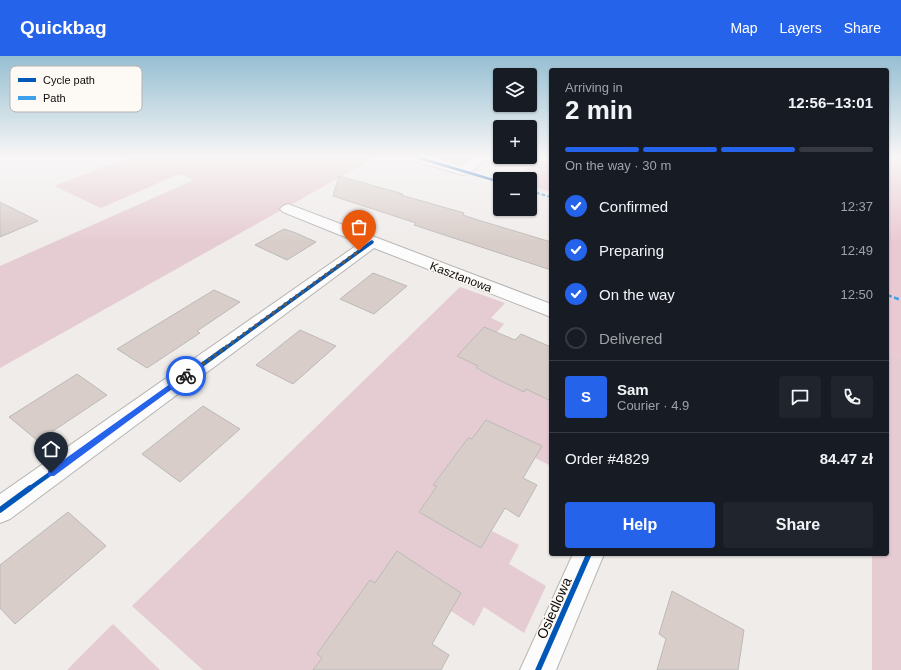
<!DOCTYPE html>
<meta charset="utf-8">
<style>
body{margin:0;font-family:Helvetica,sans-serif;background:#20242c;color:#f1f3f6;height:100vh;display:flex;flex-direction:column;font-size:15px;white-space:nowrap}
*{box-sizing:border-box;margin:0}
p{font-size:13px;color:#9ea1a6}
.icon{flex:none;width:22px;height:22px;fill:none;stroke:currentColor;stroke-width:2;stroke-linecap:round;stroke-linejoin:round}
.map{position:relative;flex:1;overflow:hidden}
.drawer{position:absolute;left:549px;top:12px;width:340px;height:488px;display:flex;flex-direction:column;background:#171b24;border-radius:4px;box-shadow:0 1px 3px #0004}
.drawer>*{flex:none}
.tools{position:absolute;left:493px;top:12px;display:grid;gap:8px}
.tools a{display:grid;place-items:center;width:44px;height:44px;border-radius:4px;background:#171b24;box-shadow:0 1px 3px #0004;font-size:20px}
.pin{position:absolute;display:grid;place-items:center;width:34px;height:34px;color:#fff;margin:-41px -17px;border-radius:50% 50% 50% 0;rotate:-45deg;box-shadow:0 0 4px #0007}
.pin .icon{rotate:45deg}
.courier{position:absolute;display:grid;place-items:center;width:40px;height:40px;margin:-20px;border:3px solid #2563eb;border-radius:50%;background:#fff;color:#222;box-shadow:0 1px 5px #0007}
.overview em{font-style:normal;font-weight:600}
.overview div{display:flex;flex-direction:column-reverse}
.overview{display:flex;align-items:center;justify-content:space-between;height:68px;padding:0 16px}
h1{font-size:26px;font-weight:600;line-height:30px}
.bar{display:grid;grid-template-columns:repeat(4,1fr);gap:6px 4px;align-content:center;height:48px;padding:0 16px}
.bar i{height:5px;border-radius:3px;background:#363941}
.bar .selected{background:#2563eb}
.bar p{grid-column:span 4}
.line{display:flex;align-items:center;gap:10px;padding:0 16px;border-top:1px solid #363941}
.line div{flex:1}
.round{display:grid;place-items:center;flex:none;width:42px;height:42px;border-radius:4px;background:#20242c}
ol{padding:0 16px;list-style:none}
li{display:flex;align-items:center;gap:12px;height:44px}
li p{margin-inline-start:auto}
li .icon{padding:4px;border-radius:50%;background:#2563eb;color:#fff;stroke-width:4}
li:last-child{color:#9ea1a6}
li i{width:22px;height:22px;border:2px solid #363941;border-radius:50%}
.action{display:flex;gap:8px;margin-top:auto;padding:8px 16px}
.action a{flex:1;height:46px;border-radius:4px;background:#2563eb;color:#fff;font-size:16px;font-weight:600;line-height:46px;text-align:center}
.action a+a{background:#20242c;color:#f1f3f6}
header{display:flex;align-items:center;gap:24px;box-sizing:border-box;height:56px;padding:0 20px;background:#2563eb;color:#fff}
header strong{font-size:19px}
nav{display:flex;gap:22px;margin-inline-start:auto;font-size:14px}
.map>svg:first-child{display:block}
</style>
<header>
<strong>Quickbag</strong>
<nav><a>Map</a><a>Layers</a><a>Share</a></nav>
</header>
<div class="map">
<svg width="901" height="614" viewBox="0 0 901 614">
<rect width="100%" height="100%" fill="#efecea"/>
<!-- green -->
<path fill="#e5cbd2" d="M 131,101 L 376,101 L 0,312 L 0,210 L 194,124 L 179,118 L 101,152 L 54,130 Z
M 547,101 L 551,101 L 551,136 L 530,130 L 530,123 L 510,123 Z
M 460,231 L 505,247 L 491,262 L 504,268 L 497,276 L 484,271 L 457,300 L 478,310 L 476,313 L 524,335 L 526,333 L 551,345 L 551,410 L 535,402 L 542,390 L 486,364 L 472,383 L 468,382 L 433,428 L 437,430 L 419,456 L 481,492 L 492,475 L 519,489 L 509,508 L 546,530 L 524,577 L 484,551 L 474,570 L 451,555 L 461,537 L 397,495 L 375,527 L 370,524 L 317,598 L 322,602 L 313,614 L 203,614 L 132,550 Z
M 887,295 L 901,301 L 901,614 L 872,614 L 872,498 L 887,498 Z
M 113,568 L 160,614 L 67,614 Z"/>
<!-- forest -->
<path fill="#eacad2" d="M 431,101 L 478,101 L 464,111 Z
M 887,101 L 901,101 L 901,301 L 887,295 Z"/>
<!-- building -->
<path fill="#d8cdc9" stroke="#bbb9b8" d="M 339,120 L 403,138 L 401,139 L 464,157 L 463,159 L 478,164 L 551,186 L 551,214 L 414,169 L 416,167 L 333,140 Z
M 0,146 L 38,165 L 0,181 Z
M 284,173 L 296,177 L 316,186 L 287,204 L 255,189 Z
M 373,217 L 407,230 L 374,258 L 340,243 Z
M 214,234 L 240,246 L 197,275 L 200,277 L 147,312 L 117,293 Z
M 484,271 L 515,284 L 521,278 L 551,291 L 551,345 L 526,333 L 524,336 L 499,324 L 476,312 L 478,310 L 457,300 Z
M 300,274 L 336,290 L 293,328 L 256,309 Z
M 77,318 L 107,339 L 38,385 L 9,361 Z
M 203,350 L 240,373 L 180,426 L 142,398 Z
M 486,364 L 542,390 L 523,422 L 537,429 L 519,461 L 505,452 L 481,492 L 419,456 L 437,430 L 433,429 L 468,382 L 472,383 Z
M 68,456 L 106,490 L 15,568 L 0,552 L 0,509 Z
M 397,495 L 461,537 L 432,588 L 449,599 L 441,614 L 313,614 L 322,602 L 317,598 L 370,524 L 375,527 Z
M 672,535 L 744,574 L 738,614 L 657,614 L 666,583 L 659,578 Z"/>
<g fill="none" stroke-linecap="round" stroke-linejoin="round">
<!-- minor casing -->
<g stroke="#b8b6b4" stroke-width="2">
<path id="minor" d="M 410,101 L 431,101 L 461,110 L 475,101 L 490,101 L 468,118 L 463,119 L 411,104 Z
M 288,148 L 551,248 L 551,261 L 374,192 L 10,463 L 0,467 L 0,438 L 360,187 L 283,156 L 280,153 L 283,150 Z
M 573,498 L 604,498 L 556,614 L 520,614 Z"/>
</g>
<!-- minor -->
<use href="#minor" fill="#fdfcfc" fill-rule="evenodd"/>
<!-- quiet-far1 -->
<path stroke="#3ca1e9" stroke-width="2" stroke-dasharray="4 2" stroke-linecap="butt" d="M 530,135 L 551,141"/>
<!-- quiet -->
<path stroke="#3ca1e9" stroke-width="2.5" stroke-dasharray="5 2.5" stroke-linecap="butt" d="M 887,239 L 901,244"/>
<!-- cycleway-far3 casing -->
<g stroke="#fdfaf6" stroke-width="4">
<path id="cycleway-far3" d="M 416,101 L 500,126"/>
</g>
<!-- cycleway-far2 casing -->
<g stroke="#fdfaf6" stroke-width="5.5">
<path id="cycleway-far2" d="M 223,294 L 372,186"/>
</g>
<!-- cycleway-far1 casing -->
<g stroke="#fdfaf6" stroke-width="7">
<path id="cycleway-far1" d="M 29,433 L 224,293"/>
</g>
<!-- cycleway casing -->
<g stroke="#fdfaf6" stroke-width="8">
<path id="cycleway" d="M 0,454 L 30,432
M 538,614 L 589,498"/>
</g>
<!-- cycleway-far3 -->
<use href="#cycleway-far3" stroke="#0057b8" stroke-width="2.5"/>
<!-- cycleway-far2 -->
<use href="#cycleway-far2" stroke="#0057b8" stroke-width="3.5"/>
<!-- cycleway-far1 -->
<use href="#cycleway-far1" stroke="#0057b8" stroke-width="4.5"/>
<!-- cycleway -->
<use href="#cycleway" stroke="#0057b8" stroke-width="5.5"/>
</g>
<!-- sky -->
<linearGradient id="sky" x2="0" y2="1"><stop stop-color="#96bfd2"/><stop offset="0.54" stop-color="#f8f6f6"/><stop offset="1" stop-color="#f8f6f6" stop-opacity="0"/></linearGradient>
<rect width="901" height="187" fill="url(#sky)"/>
<!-- route -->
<path fill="#2563eb" d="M 184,318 L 188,318 L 189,320 L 54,420 L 48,420 L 48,415 Z"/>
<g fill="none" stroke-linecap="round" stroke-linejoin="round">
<!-- done -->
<path stroke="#5b5a58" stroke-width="4" stroke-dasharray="0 7.2" d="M 186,320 L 359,195"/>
</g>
<g text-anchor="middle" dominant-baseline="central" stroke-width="3" stroke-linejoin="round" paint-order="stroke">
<!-- street labels -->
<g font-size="12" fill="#0c0b0a" stroke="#fdfaf6">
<text transform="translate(461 221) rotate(21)">Kasztanowa</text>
</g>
<!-- near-street labels -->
<g font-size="14" fill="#0c0b0a" stroke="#fdfaf6">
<text transform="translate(554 552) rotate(-66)">Osiedlowa</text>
</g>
</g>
<!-- legend -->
<rect x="10" y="10" width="132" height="46" rx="6" fill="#fdfaf6" stroke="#b5b2af" stroke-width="1"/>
<rect x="18" y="22" width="18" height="4" fill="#0057b8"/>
<rect x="18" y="40" width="18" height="4" fill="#3ca1e9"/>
<g font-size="11" fill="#0c0b0a">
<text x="43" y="28">Cycle path</text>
<text x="43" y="46">Path</text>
</g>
</svg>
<div class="tools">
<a><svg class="icon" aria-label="layers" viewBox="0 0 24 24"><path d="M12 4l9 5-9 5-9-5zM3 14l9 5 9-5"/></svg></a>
<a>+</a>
<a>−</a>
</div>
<div class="pin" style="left:359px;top:195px;background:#ea580c"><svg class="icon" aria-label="bag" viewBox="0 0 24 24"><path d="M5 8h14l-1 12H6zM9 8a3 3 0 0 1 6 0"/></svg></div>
<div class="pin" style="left:51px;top:417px;background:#1f2937"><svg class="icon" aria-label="home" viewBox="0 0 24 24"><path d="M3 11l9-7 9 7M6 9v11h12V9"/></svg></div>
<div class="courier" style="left:186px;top:320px"><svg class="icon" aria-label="bike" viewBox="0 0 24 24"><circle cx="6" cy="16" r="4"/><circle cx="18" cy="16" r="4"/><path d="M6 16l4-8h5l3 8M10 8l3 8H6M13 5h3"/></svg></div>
<section class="drawer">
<div class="overview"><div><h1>2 min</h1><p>Arriving in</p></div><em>12:56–13:01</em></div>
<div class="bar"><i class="selected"></i><i class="selected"></i><i class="selected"></i><i></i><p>On the way · 30 m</p></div>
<ol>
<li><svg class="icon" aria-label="check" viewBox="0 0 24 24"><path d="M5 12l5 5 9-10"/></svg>Confirmed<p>12:37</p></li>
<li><svg class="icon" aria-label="check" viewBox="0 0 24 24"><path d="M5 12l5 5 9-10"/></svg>Preparing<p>12:49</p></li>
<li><svg class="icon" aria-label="check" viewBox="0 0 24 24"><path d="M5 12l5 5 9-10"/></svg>On the way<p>12:50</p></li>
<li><i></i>Delivered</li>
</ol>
<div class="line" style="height:72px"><b class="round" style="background:#2563eb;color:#fff">S</b><div><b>Sam</b><p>Courier · 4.9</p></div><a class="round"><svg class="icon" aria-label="chat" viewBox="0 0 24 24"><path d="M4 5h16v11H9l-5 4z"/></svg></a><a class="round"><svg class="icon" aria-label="phone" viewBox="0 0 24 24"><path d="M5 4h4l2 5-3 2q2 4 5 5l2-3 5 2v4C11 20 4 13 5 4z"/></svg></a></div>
<div class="line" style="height:52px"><div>Order #4829</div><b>84.47 zł</b></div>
<div class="action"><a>Help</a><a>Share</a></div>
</section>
</div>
